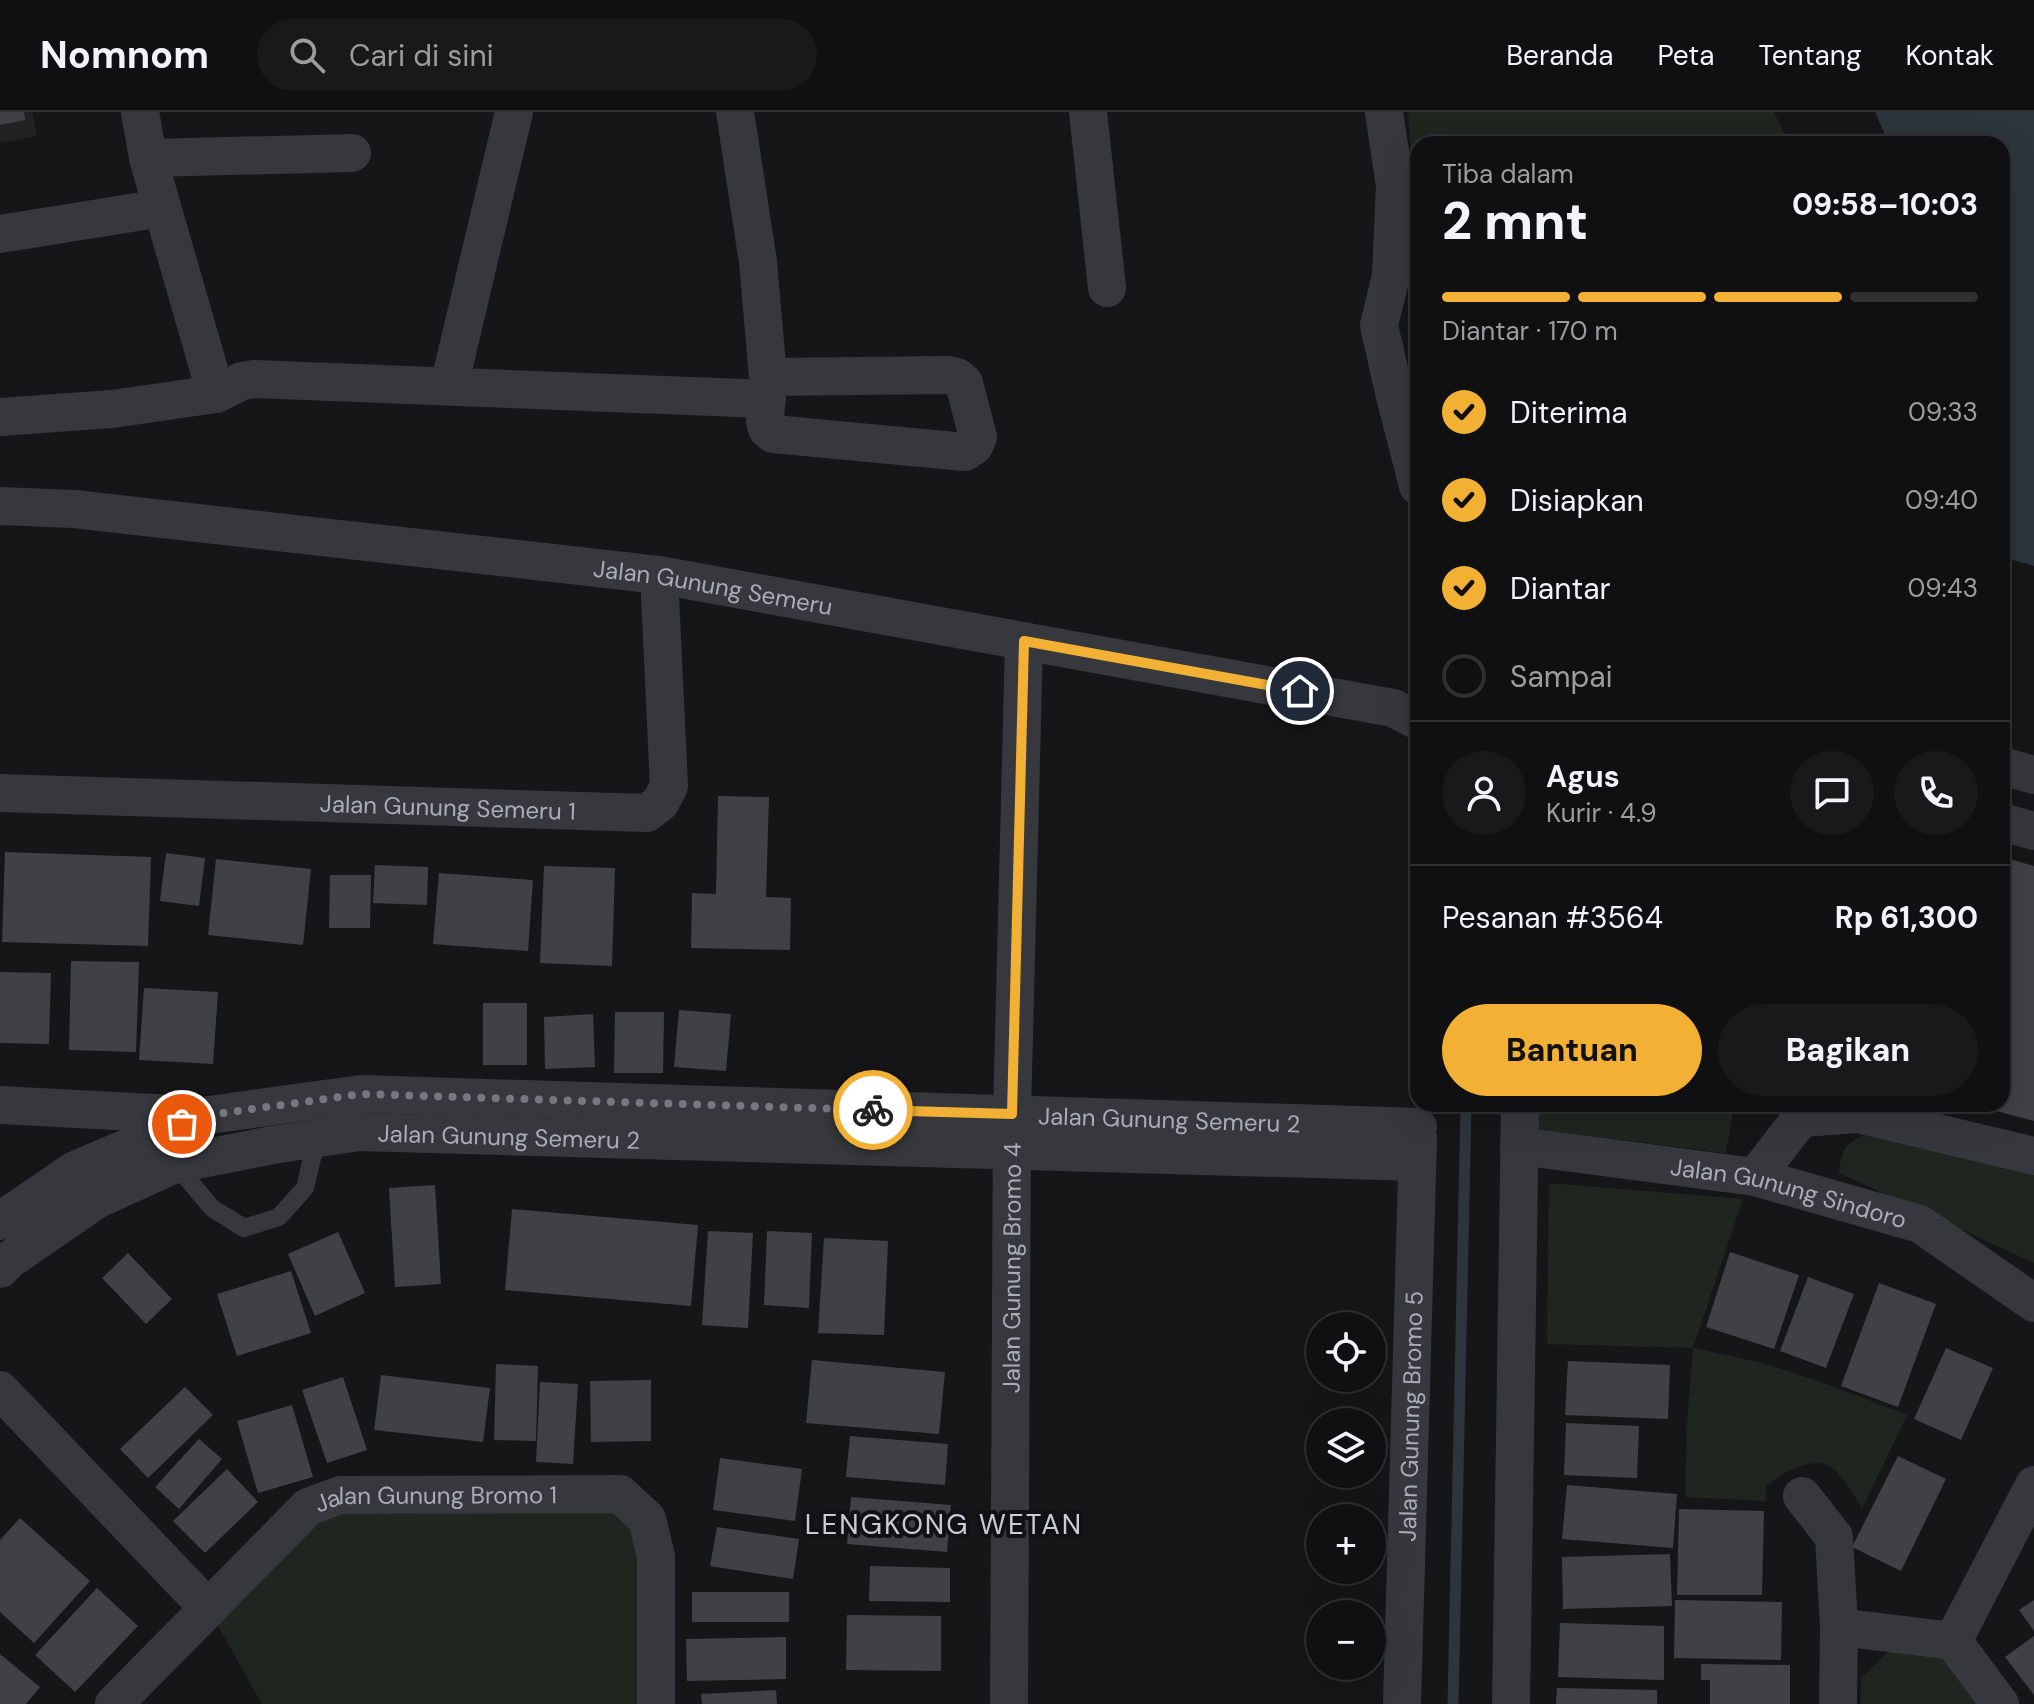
<!DOCTYPE html>
<html lang="id">
<meta charset="utf-8">
<style>
body{margin:0;font-family:"DM Sans",sans-serif;background:#19191b;color:#f1f3f6;height:100vh;display:flex;flex-direction:column;font-size:30px;white-space:nowrap}
*{box-sizing:border-box;margin:0}
p{font-size:26px;color:#9c9d9f}
.icon{flex:none;width:44px;height:44px;fill:none;stroke:currentColor;stroke-width:2;stroke-linecap:round;stroke-linejoin:round}
.map{position:relative;flex:1;overflow:hidden}
.sheet{position:absolute;left:1410px;top:24px;width:600px;height:976px;display:flex;flex-direction:column;background:#101012;border-radius:24px;box-shadow:0 8px 32px #0002,0 0 0 2px #303032}
.sheet>*{flex:none}
.controls{position:absolute;left:1306px;top:1200px;display:grid;gap:16px}
.controls a{display:grid;place-items:center;width:80px;height:80px;border-radius:50%;background:#101012;box-shadow:0 8px 32px #0002,0 0 0 2px #303032;font-size:40px}
.pin{position:absolute;display:grid;place-items:center;width:68px;height:68px;color:#fff;margin:-34px;border:4px solid #fff;border-radius:50%;box-shadow:0 2px 8px #0007}
.courier{position:absolute;display:grid;place-items:center;width:80px;height:80px;margin:-40px;border:6px solid #f2b134;border-radius:50%;background:#fff;color:#222;box-shadow:0 2px 10px #0007}
.head em{font-style:normal;font-weight:800}
.head div{display:flex;flex-direction:column-reverse}
.head{display:flex;align-items:center;justify-content:space-between;height:136px;padding:0 32px}
h1{font-size:52px;font-weight:800;line-height:60px}
.bar{display:grid;grid-template-columns:repeat(4,1fr);gap:12px 8px;align-content:center;height:96px;padding:0 32px}
.bar i{height:10px;border-radius:6px;background:#303032}
.bar .selected{background:#f2b134}
.bar p{grid-column:span 4}
.line{display:flex;align-items:center;gap:20px;padding:0 32px;border-top:2px solid #303032}
.line div{flex:1}
.round{display:grid;place-items:center;flex:none;width:84px;height:84px;border-radius:42px;background:#19191b}
ol{padding:0 32px;list-style:none}
li{display:flex;align-items:center;gap:24px;height:88px}
li p{margin-inline-start:auto}
li .icon{padding:8px;border-radius:50%;background:#f2b134;color:#111;stroke-width:4}
li:last-child{color:#9c9d9f}
li i{width:44px;height:44px;border:4px solid #303032;border-radius:50%}
.primary-button{display:flex;gap:16px;margin-top:auto;padding:16px 32px}
.primary-button a{flex:1;height:92px;border-radius:48px;background:#f2b134;color:#111;font-size:32px;font-weight:800;line-height:92px;text-align:center}
.primary-button a+a{background:#19191b;color:#f1f3f6}
header{display:flex;align-items:center;gap:48px;box-sizing:border-box;height:112px;padding:0 40px;background:#101012;border-bottom:2px solid #303032}
header strong{font-size:38px}
nav{display:flex;gap:44px;margin-inline-start:auto;font-size:28px}
.search{width:560px;height:72px;background:#19191b;display:flex;align-items:center;gap:20px;box-sizing:border-box;padding:0 28px;border-radius:44px;color:#9c9d9f;font-size:30px}
.map>svg:first-child{display:block}
</style>
<header>
<strong>Nomnom</strong>
<div class="search"><svg class="icon" aria-label="search" viewBox="0 0 24 24"><circle cx="10" cy="10" r="6"/><path d="M15 15l6 6"/></svg>Cari di sini</div>
<nav><a>Beranda</a><a>Peta</a><a>Tentang</a><a>Kontak</a></nav>
</header>
<div class="map">
<svg width="2034" height="1592" viewBox="0 0 2034 1592">
<rect width="100%" height="100%" fill="#161618"/>
<!-- built -->
<path fill="#222225" d="M 0,0 L 32,0 L 37,24 L 0,31 Z"/>
<!-- green -->
<path fill="#1e261f" d="M 1408,0 L 1774,0 L 1789,32 L 1418,32 L 1417,122 Z
M 1536,992 L 1734,992 L 1726,1041 L 1535,1017 Z
M 1864,1023 L 2034,1063 L 2034,1151 L 1839,1061 C 1842,1039 1843,1032 1864,1023 Z
M 1549,1071 L 1743,1087 L 1693,1236 L 1763,1251 L 1832,1274 L 1907,1303 L 1862,1397 C 1854,1384 1847,1370 1836,1359 C 1816,1340 1784,1360 1766,1374 L 1766,1389 L 1685,1385 L 1687,1308 L 1693,1236 L 1547,1232 Z
M 620,1382 L 647,1407 L 649,1592 L 262,1592 L 208,1496 L 308,1395 Z
M 1895,1533 L 1948,1544 L 1984,1592 L 1861,1592 L 1861,1566 Z"/>
<!-- water -->
<path fill="#2c353c" d="M 1875,0 L 2034,0 L 2034,454 L 2002,445 L 2002,32 L 1889,32 Z"/>
<g fill="none" stroke-linecap="round" stroke-linejoin="round">
<!-- stream -->
<path stroke="#2c353c" stroke-width="11" d="M 1453,1592 L 1466,992"/>
</g>
<!-- building -->
<path fill="#404145" d="M 0,0 L 24,0 L 25,8 L 0,13 Z
M 718,684 L 769,685 L 766,785 L 791,786 L 790,838 L 691,836 L 692,781 L 716,782 Z
M 5,740 L 151,745 L 148,834 L 2,830 Z
M 166,741 L 205,746 L 199,794 L 160,789 Z
M 2002,745 L 2034,754 L 2034,1009 L 1974,993 L 2002,992 Z
M 216,747 L 311,757 L 303,833 L 208,823 Z
M 375,753 L 428,755 L 427,793 L 373,791 Z
M 544,754 L 615,756 L 612,854 L 540,851 Z
M 439,761 L 533,768 L 528,839 L 433,832 Z
M 330,763 L 371,763 L 370,816 L 329,816 Z
M 71,849 L 139,850 L 136,940 L 69,938 Z
M 0,860 L 51,861 L 49,932 L 0,931 Z
M 144,876 L 218,880 L 213,952 L 139,948 Z
M 483,891 L 527,891 L 527,953 L 483,953 Z
M 679,898 L 731,902 L 726,959 L 674,955 Z
M 615,900 L 664,900 L 663,961 L 614,961 Z
M 593,902 L 595,955 L 545,957 L 544,905 Z
M 435,1073 L 441,1172 L 395,1175 L 389,1076 Z
M 512,1097 L 698,1113 L 691,1194 L 505,1178 Z
M 708,1119 L 753,1121 L 748,1216 L 702,1213 Z
M 767,1119 L 812,1121 L 809,1196 L 764,1193 Z
M 338,1120 L 365,1181 L 315,1204 L 288,1142 Z
M 824,1126 L 888,1129 L 884,1223 L 818,1221 Z
M 1730,1140 L 1799,1163 L 1774,1237 L 1706,1215 Z
M 128,1141 L 172,1187 L 146,1212 L 102,1166 Z
M 291,1159 L 311,1221 L 237,1244 L 217,1182 Z
M 1808,1165 L 1854,1182 L 1826,1256 L 1780,1239 Z
M 1879,1171 L 1936,1192 L 1898,1295 L 1841,1274 Z
M 1946,1236 L 1993,1256 L 1961,1328 L 1914,1307 Z
M 812,1248 L 945,1260 L 939,1322 L 806,1311 Z
M 1568,1249 L 1670,1253 L 1668,1307 L 1565,1303 Z
M 496,1252 L 538,1254 L 536,1329 L 494,1328 Z
M 381,1263 L 490,1276 L 483,1330 L 374,1318 Z
M 343,1265 L 367,1338 L 327,1351 L 302,1278 Z
M 651,1268 L 651,1329 L 591,1330 L 590,1269 Z
M 540,1270 L 578,1272 L 573,1352 L 536,1350 Z
M 185,1275 L 213,1303 L 148,1366 L 120,1337 Z
M 292,1293 L 313,1365 L 258,1381 L 237,1309 Z
M 1566,1311 L 1639,1314 L 1637,1366 L 1564,1363 Z
M 850,1324 L 948,1332 L 945,1373 L 846,1365 Z
M 199,1327 L 222,1347 L 179,1397 L 155,1375 Z
M 1898,1344 L 1946,1367 L 1901,1459 L 1852,1435 Z
M 720,1346 L 802,1357 L 795,1409 L 713,1398 Z
M 227,1357 L 258,1390 L 205,1441 L 173,1409 Z
M 1567,1373 L 1677,1382 L 1673,1436 L 1562,1427 Z
M 851,1385 L 951,1393 L 947,1440 L 847,1432 Z
M 1679,1397 L 1764,1399 L 1762,1483 L 1677,1483 Z
M 20,1406 L 90,1469 L 34,1531 L 0,1500 L 0,1428 Z
M 717,1415 L 799,1427 L 793,1467 L 710,1454 Z
M 1670,1442 L 1672,1494 L 1563,1497 L 1562,1445 Z
M 870,1454 L 950,1456 L 950,1490 L 869,1489 Z
M 97,1476 L 138,1514 L 75,1580 L 35,1543 Z
M 692,1480 L 789,1480 L 789,1510 L 692,1510 Z
M 1675,1488 L 1782,1490 L 1781,1548 L 1674,1546 Z
M 2034,1488 L 2034,1519 L 2019,1498 Z
M 847,1503 L 941,1504 L 941,1559 L 846,1558 Z
M 1560,1511 L 1664,1514 L 1664,1568 L 1558,1565 Z
M 2034,1524 L 2034,1583 L 2005,1545 Z
M 786,1525 L 786,1567 L 687,1569 L 686,1527 Z
M 0,1542 L 40,1575 L 26,1592 L 0,1592 Z
M 1701,1552 L 1790,1553 L 1790,1592 L 1710,1592 L 1710,1568 L 1701,1568 Z
M 1557,1576 L 1657,1578 L 1657,1592 L 1556,1592 Z
M 776,1578 L 777,1592 L 702,1592 L 701,1582 Z"/>
<g fill="none" stroke-linecap="round" stroke-linejoin="round">
<!-- lane -->
<path stroke="#37383d" stroke-width="18" d="M 175,1052 L 212,1096 L 244,1116 L 279,1105 L 305,1076 L 317,1025"/>
<!-- street -->
<g stroke="#37383d" stroke-width="38">
<path d="M 140,0 L 148,46 L 216,282"/>
<path d="M 735,0 L 758,150 L 768,265 L 765,309 L 767,317 L 773,322 L 965,340 L 974,334 L 978,325 L 964,271 L 957,265 L 948,263 L 768,265"/>
<path d="M 1088,0 L 1107,176"/>
<path d="M 1384,0 L 1395,74 L 1391,164 L 1379,213 L 1394,280 L 1418,374"/>
<path d="M 148,46 L 352,41"/>
<path d="M 0,122 L 162,96"/>
<path d="M 449,274 L 514,0"/>
<path d="M 0,305 L 112,297 L 216,282 L 242,269 L 254,267 L 767,287"/>
<path id="s1" d="M 0,394 L 74,397 L 659,463 L 1393,596 L 1418,609"/>
<path d="M 2002,654 L 2034,663"/>
<path id="s2" d="M 0,681 L 647,701 L 660,691 L 669,674 L 659,463"/>
<path d="M 2002,710 L 2034,719"/>
<path d="M 0,993 L 192,1003"/>
<path id="s3" d="M 1519,1034 L 1755,1065 L 1920,1112 L 2034,1191"/>
<path d="M 1755,1065 L 1801,1006 L 1858,1002 L 2034,1044"/>
<path id="s4" d="M 0,1109 L 75,1058 L 202,1004 L 361,982 L 1418,1015"/>
<path id="s5" d="M 0,1157 L 9,1148 L 96,1088 L 175,1052 L 273,1033 L 358,1020 L 1417,1050"/>
<path d="M 0,1278 L 208,1496"/>
<path d="M 1802,1384 L 1834,1425 L 1839,1515 L 1838,1592"/>
<path d="M 1839,1515 L 1953,1529 L 2034,1373"/>
<path d="M 1953,1529 L 2000,1592"/>
<path id="s6" d="M 114,1592 L 308,1395 L 340,1383 L 620,1382 L 647,1407 L 656,1444 L 656,1592"/>
<path id="s7" d="M 1009,1592 L 1012,1002 L 1024,529"/>
<path id="s8" d="M 1402,1592 L 1418,1027"/>
<path d="M 1511,1592 L 1520,992"/>
</g>
</g>
<g fill="none" stroke-linecap="round" stroke-linejoin="round">
<!-- done -->
<path stroke="#757880" stroke-width="8" stroke-dasharray="0 14.4" d="M 182,1012 L 202,1004 L 361,982 L 873,998"/>
<!-- route -->
<path stroke="#f2b134" stroke-width="10" d="M 873,998 L 1012,1002 L 1024,529 L 1300,579"/>
</g>
<g text-anchor="middle" dominant-baseline="central" stroke-width="8" stroke-linejoin="round" paint-order="stroke">
<!-- street labels -->
<g font-size="24" fill="#a8adb8" stroke="#111113">
<text stroke="none"><textPath href="#s1" startOffset="718">Jalan Gunung Semeru</textPath></text>
<text stroke="none"><textPath href="#s2" startOffset="448">Jalan Gunung Semeru 1</textPath></text>
<text stroke="none"><textPath href="#s4" startOffset="1198">Jalan Gunung Semeru 2</textPath></text>
<text stroke="none"><textPath href="#s5" startOffset="542">Jalan Gunung Semeru 2</textPath></text>
<text stroke="none"><textPath href="#s3" startOffset="274">Jalan Gunung Sindoro</textPath></text>
<text stroke="none"><textPath href="#s7" startOffset="436">Jalan Gunung Bromo 4</textPath></text>
<text stroke="none"><textPath href="#s8" startOffset="288">Jalan Gunung Bromo 5</textPath></text>
<text stroke="none"><textPath href="#s6" startOffset="406">Jalan Gunung Bromo 1</textPath></text>
</g>
<!-- quarter labels -->
<g font-size="28" letter-spacing="2" fill="#c9ccd4" stroke="#111113">
<text x="944" y="1412">LENGKONG WETAN</text>
</g>
</g>
</svg>
<div class="controls">
<a><svg class="icon" aria-label="locate" viewBox="0 0 24 24"><circle cx="12" cy="12" r="6"/><path d="M12 2v4M12 18v4M2 12h4M18 12h4"/></svg></a>
<a><svg class="icon" aria-label="layers" viewBox="0 0 24 24"><path d="M12 4l9 5-9 5-9-5zM3 14l9 5 9-5"/></svg></a>
<a>+</a>
<a>−</a>
</div>
<div class="pin" style="left:182px;top:1012px;background:#ea580c"><svg class="icon" aria-label="bag" viewBox="0 0 24 24"><path d="M5 8h14l-1 12H6zM9 8a3 3 0 0 1 6 0"/></svg></div>
<div class="pin" style="left:1300px;top:579px;background:#1f2937"><svg class="icon" aria-label="home" viewBox="0 0 24 24"><path d="M3 11l9-7 9 7M6 9v11h12V9"/></svg></div>
<div class="courier" style="left:873px;top:998px"><svg class="icon" aria-label="bike" viewBox="0 0 24 24"><circle cx="6" cy="16" r="4"/><circle cx="18" cy="16" r="4"/><path d="M6 16l4-8h5l3 8M10 8l3 8H6M13 5h3"/></svg></div>
<section class="sheet">
<div class="head"><div><h1>2 mnt</h1><p>Tiba dalam</p></div><em>09:58–10:03</em></div>
<div class="bar"><i class="selected"></i><i class="selected"></i><i class="selected"></i><i></i><p>Diantar · 170 m</p></div>
<ol>
<li><svg class="icon" aria-label="check" viewBox="0 0 24 24"><path d="M5 12l5 5 9-10"/></svg>Diterima<p>09:33</p></li>
<li><svg class="icon" aria-label="check" viewBox="0 0 24 24"><path d="M5 12l5 5 9-10"/></svg>Disiapkan<p>09:40</p></li>
<li><svg class="icon" aria-label="check" viewBox="0 0 24 24"><path d="M5 12l5 5 9-10"/></svg>Diantar<p>09:43</p></li>
<li><i></i>Sampai</li>
</ol>
<div class="line" style="height:144px"><a class="round"><svg class="icon" aria-label="person" viewBox="0 0 24 24"><circle cx="12" cy="8" r="4"/><path d="M4 21q1-7 8-7t8 7"/></svg></a><div><b>Agus</b><p>Kurir · 4.9</p></div><a class="round"><svg class="icon" aria-label="chat" viewBox="0 0 24 24"><path d="M4 5h16v11H9l-5 4z"/></svg></a><a class="round"><svg class="icon" aria-label="phone" viewBox="0 0 24 24"><path d="M5 4h4l2 5-3 2q2 4 5 5l2-3 5 2v4C11 20 4 13 5 4z"/></svg></a></div>
<div class="line" style="height:104px"><div>Pesanan #3564</div><b>Rp 61,300</b></div>
<div class="primary-button"><a>Bantuan</a><a>Bagikan</a></div>
</section>
</div>
